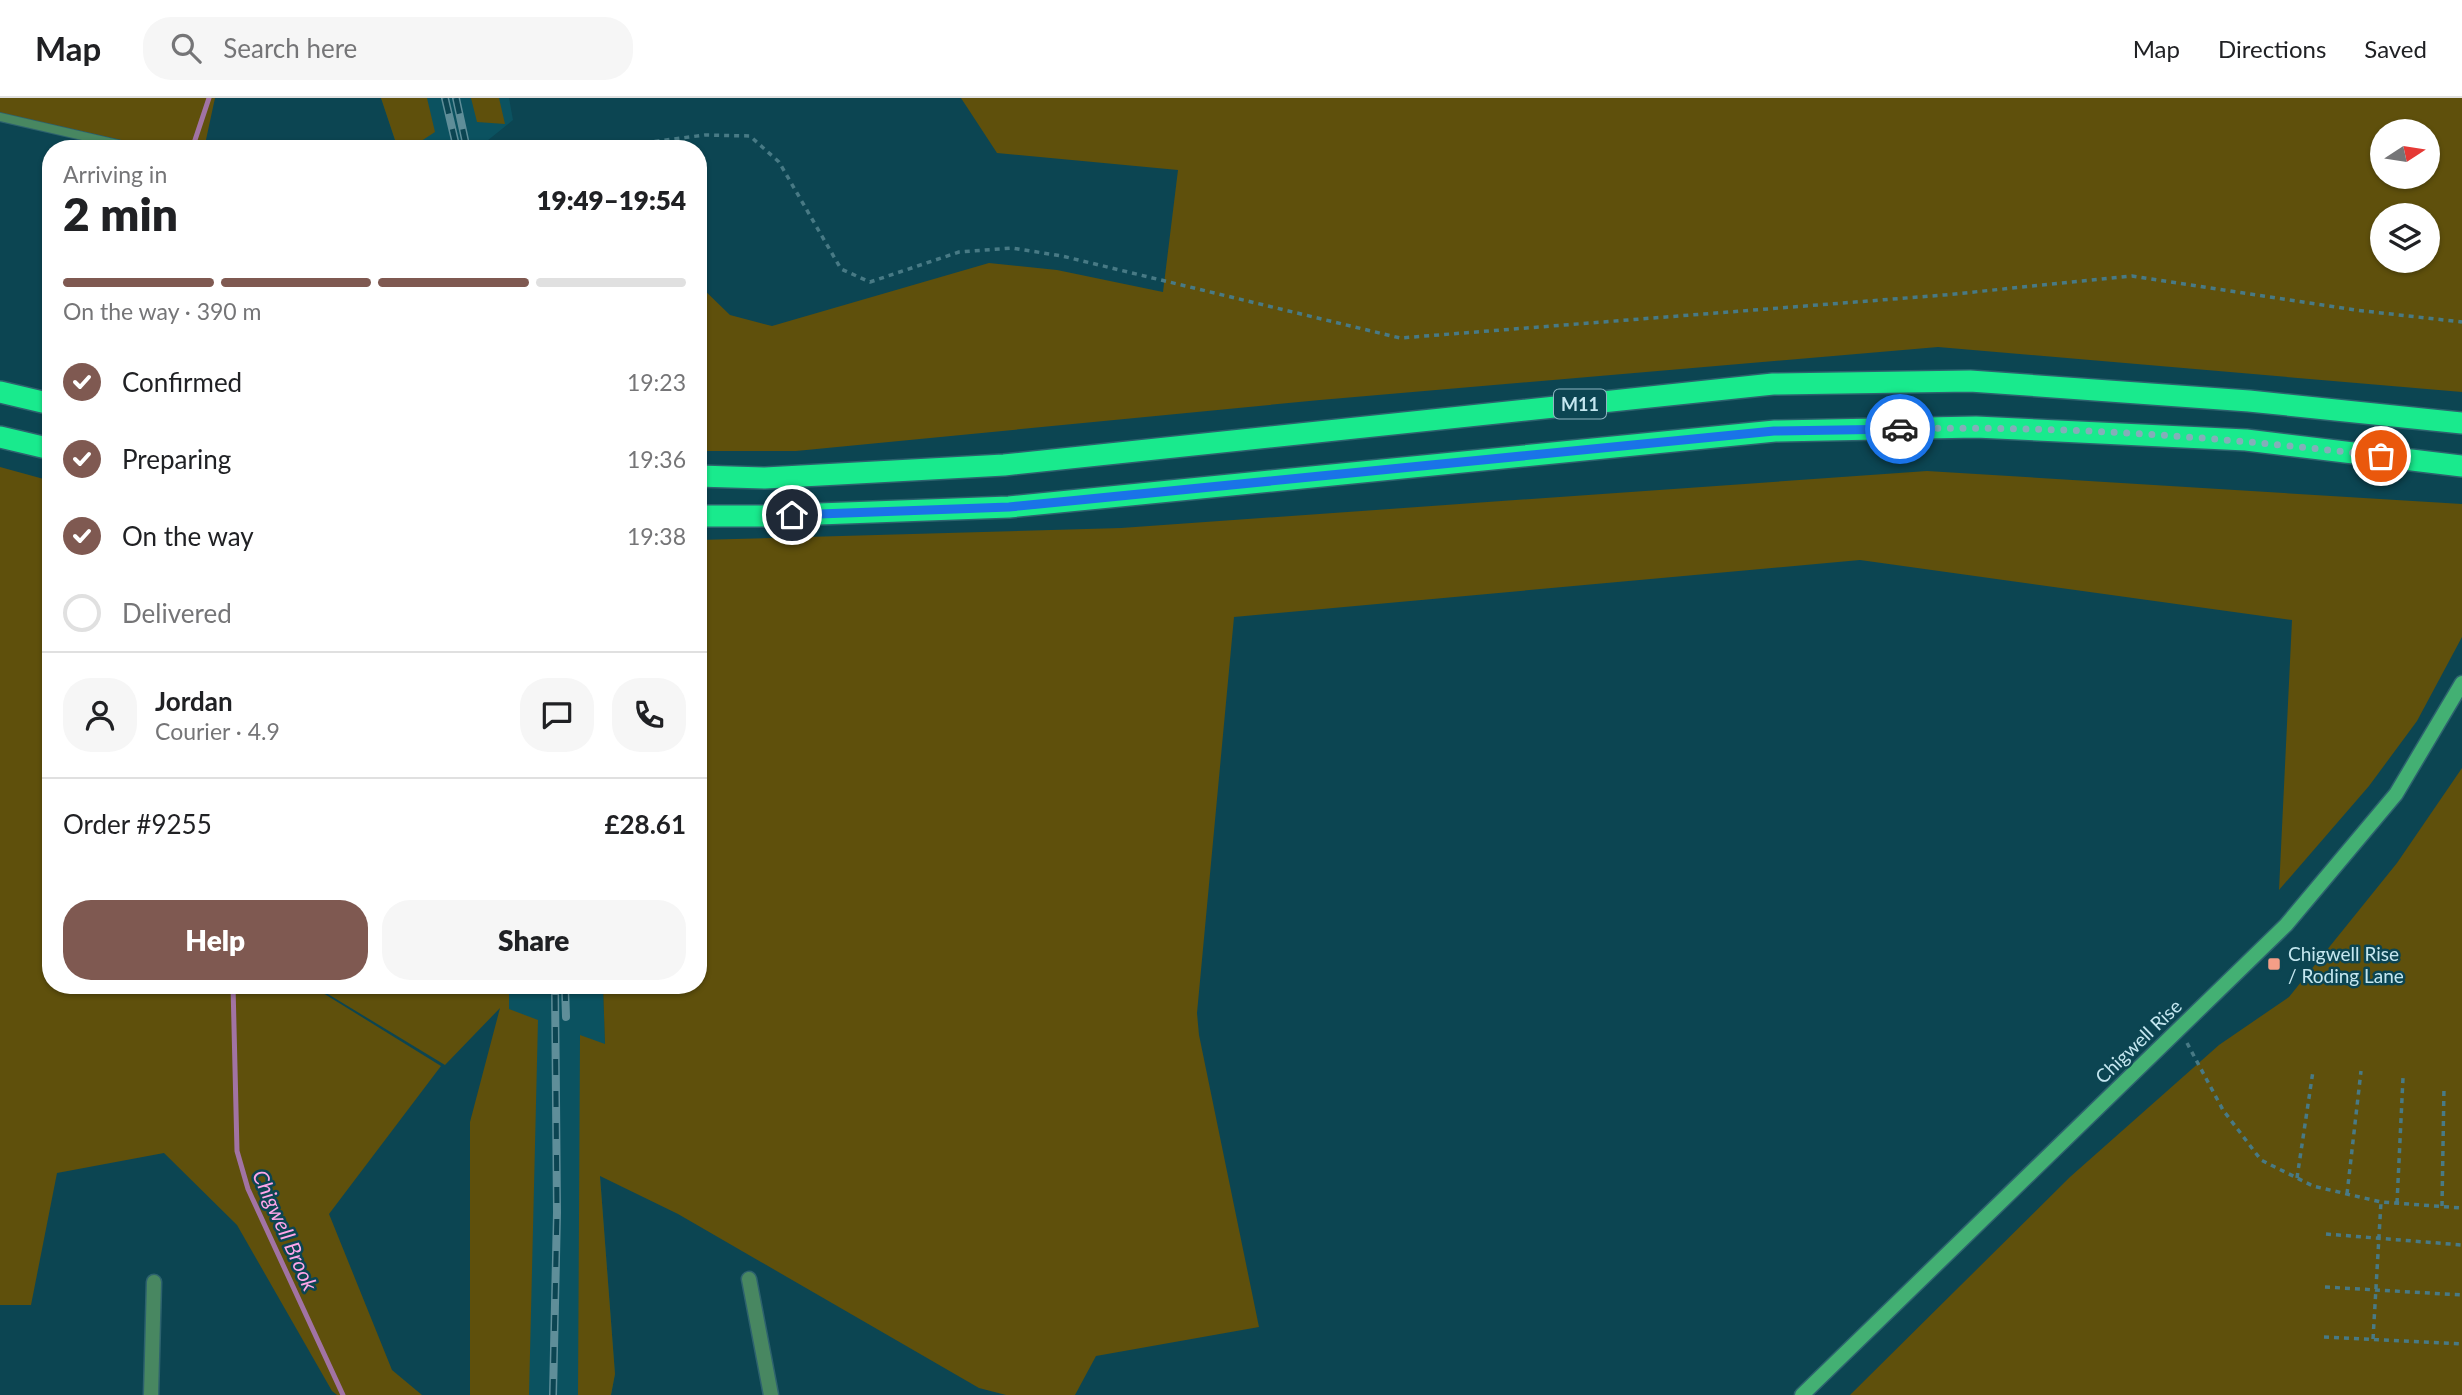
<!DOCTYPE html>
<meta charset="utf-8">
<style>
body{margin:0;font-family:Lato,sans-serif;background:#f6f6f6;color:#202124;height:100vh;display:flex;flex-direction:column;font-size:26px;white-space:nowrap}
*{box-sizing:border-box;margin:0}
p{font-size:23px;color:#757577}
.icon{flex:none;width:38px;height:38px;fill:none;stroke:currentColor;stroke-width:2;stroke-linecap:round;stroke-linejoin:round}
.map{position:relative;flex:1;overflow:hidden}
.sheet{position:absolute;left:42px;top:42px;width:665px;height:854px;display:flex;flex-direction:column;background:#fff;border-radius:28px;box-shadow:0 2px 5px #0004}
.sheet>*{flex:none}
.needle{width:46px;rotate:78deg}
.fabs{position:absolute;left:2370px;top:21px;display:grid;gap:14px}
.fabs a{display:grid;place-items:center;width:70px;height:70px;border-radius:50%;background:#fff;box-shadow:0 2px 5px #0004;font-size:35px}
.pin{position:absolute;display:grid;place-items:center;width:60px;height:60px;color:#fff;margin:-30px;border:4px solid #fff;border-radius:50%;box-shadow:0 2px 7px #0007}
.courier{position:absolute;display:grid;place-items:center;width:70px;height:70px;margin:-35px;border:5px solid #1a73e8;border-radius:50%;background:#fff;color:#222;box-shadow:0 2px 9px #0007}
.overview em{font-style:normal;font-weight:800}
.overview div{display:flex;flex-direction:column-reverse}
.overview{display:flex;align-items:center;justify-content:space-between;height:119px;padding:0 21px}
h1{font-size:46px;font-weight:800;line-height:52px}
.bar{display:grid;grid-template-columns:repeat(4,1fr);gap:10px 7px;align-content:center;height:84px;padding:0 21px}
.bar i{height:9px;border-radius:5px;background:#e0e0e0}
.bar .active{background:#7f5951}
.bar p{grid-column:span 4}
.line{display:flex;align-items:center;gap:18px;padding:0 21px;border-top:2px solid #e0e0e0}
.line div{flex:1}
.round{display:grid;place-items:center;flex:none;width:74px;height:74px;border-radius:28px;background:#f6f6f6}
ol{padding:0 21px;list-style:none}
li{display:flex;align-items:center;gap:21px;height:77px}
li p{margin-inline-start:auto}
li .icon{padding:7px;border-radius:50%;background:#7f5951;color:#fff;stroke-width:4}
li:last-child{color:#757577}
li i{width:38px;height:38px;border:4px solid #e0e0e0;border-radius:50%}
.cta{display:flex;gap:14px;margin-top:auto;padding:14px 21px}
.cta a{flex:1;height:80px;border-radius:28px;background:#7f5951;color:#fff;font-size:28px;font-weight:800;line-height:80px;text-align:center}
.cta a+a{background:#f6f6f6;color:#202124}
header{display:flex;align-items:center;gap:42px;box-sizing:border-box;height:98px;padding:0 35px;background:#fff;border-bottom:2px solid #e0e0e0}
header strong{font-size:33px}
nav{display:flex;gap:38px;margin-inline-start:auto;font-size:24px}
.search{width:490px;height:63px;background:#f6f6f6;display:flex;align-items:center;gap:18px;box-sizing:border-box;padding:0 24px;border-radius:28px;color:#757577;font-size:26px}
.map>svg:first-child{display:block}
</style>
<header>
<strong>Map</strong>
<div class="search"><svg class="icon" aria-label="search" viewBox="0 0 24 24"><circle cx="10" cy="10" r="6"/><path d="M15 15l6 6"/></svg>Search here</div>
<nav><a>Map</a><a>Directions</a><a>Saved</a></nav>
</header>
<div class="map">
<svg width="2462" height="1297" viewBox="0 0 2462 1297">
<rect width="100%" height="100%" fill="#0c4552"/>
<!-- built -->
<path fill="#0b5260" d="M 381,0 L 509,0 L 513,22 L 477,51 L 398,51 Z
M 509,887 L 603,887 L 605,946 L 600,1078 L 615,1276 L 611,1297 L 488,1297 Z"/>
<!-- green -->
<path fill="#5f500c" fill-rule="evenodd" d="M 0,0 L 215,0 L 204,51 L 161,51 L 0,15 Z
M 381,0 L 427,0 L 435,34 L 409,51 L 398,51 Z
M 471,0 L 499,0 L 505,26 L 477,24 Z
M 961,0 L 2462,0 L 2462,294 L 1938,249 L 1320,302 L 796,353 L 698,353 L 698,186 L 730,217 L 772,228 L 989,165 L 1057,172 L 1163,194 L 1178,72 L 997,55 ZM 2382,33 L 2427,33 L 2427,79 L 2382,79 ZM 2382,117 L 2427,117 L 2427,163 L 2382,163 Z
M 0,369 L 51,383 L 51,887 L 310,887 L 441,968 L 329,1116 L 392,1272 L 422,1297 L 337,1297 L 332,1293 L 237,1127 L 164,1055 L 57,1075 L 31,1207 L 0,1207 Z
M 1927,373 L 2462,406 L 2462,539 L 2417,623 L 2369,688 L 2279,792 L 2292,522 L 1860,462 L 1234,519 L 1197,915 L 1199,937 L 1259,1229 L 1096,1258 L 1075,1297 L 1006,1297 L 979,1290 L 678,1116 L 600,1078 L 615,1276 L 611,1297 L 578,1297 L 580,937 L 605,946 L 603,887 L 698,887 L 698,442 L 1121,430 Z
M 2462,670 L 2462,1297 L 1850,1297 L 2070,1079 L 2219,947 L 2289,899 L 2397,765 Z
M 313,887 L 509,887 L 509,911 L 538,922 L 529,1297 L 470,1297 L 470,1024 L 500,910 L 445,967 Z"/>
<g fill="none" stroke-linecap="round" stroke-linejoin="round">
<!-- stream -->
<path stroke="#a273a4" stroke-width="5" d="M 192,51 L 209,0
M 233,887 L 237,1053 L 248,1091 L 343,1297"/>
<!-- lane casing -->
<g stroke="#2d626e" stroke-width="10">
<path id="lane" d="M 0,19 L 139,51"/>
</g>
<!-- street casing -->
<g stroke="#2d626e" stroke-width="17">
<path id="street" d="M 749,1181 L 771,1297
M 151,1297 L 154,1184"/>
</g>
<!-- secondary casing -->
<g stroke="#2d626e" stroke-width="17">
<path id="secondary" d="M 1802,1297 L 2286,827 L 2396,696 L 2462,585"/>
</g>
<!-- highway casing -->
<g stroke="#2d626e" stroke-width="24">
<path id="highway" d="M 0,294 L 51,306
M 0,339 L 51,351
M 698,378 L 765,380 L 1004,367 L 1773,286 L 1970,283 L 2249,303 L 2462,325
M 698,418 L 764,418 L 1009,409 L 1775,333 L 1976,329 L 2246,342 L 2462,368"/>
</g>
<!-- path -->
<path stroke="#487a85" stroke-width="3.5" stroke-dasharray="5 5" stroke-linecap="butt" d="M 595,51 L 705,37 L 750,38 L 779,64 L 841,171 L 870,184 L 959,154 L 1012,150 L 1062,158 L 1400,240 L 1944,197 L 2132,178 L 2355,212 L 2462,224
M 2187,945 L 2223,1012 L 2261,1062 L 2313,1088 L 2381,1104 L 2462,1110
M 2297,1080 L 2313,973
M 2347,1096 L 2361,973
M 2397,1105 L 2403,980
M 2442,1108 L 2444,988
M 2326,1136 L 2462,1147
M 2325,1189 L 2462,1197
M 2324,1239 L 2462,1246
M 2373,1241 L 2381,1104"/>
<!-- lane -->
<use href="#lane" stroke="#488761" stroke-width="8"/>
<!-- street -->
<use href="#street" stroke="#488761" stroke-width="14"/>
<!-- secondary -->
<use href="#secondary" stroke="#43b073" stroke-width="14"/>
<!-- highway -->
<use href="#highway" stroke="#19ea8d" stroke-width="21"/>
<!-- rail casing -->
<g stroke="#5f8e99" stroke-width="8">
<path id="rail" d="M 445,0 L 457,51
M 456,0 L 467,51
M 565,887 L 566,919
M 553,1297 L 557,1114 L 555,887"/>
</g>
<!-- rail -->
<use href="#rail" stroke="#0c4552" stroke-width="5" stroke-dasharray="16" stroke-linecap="butt"/>
</g>
<g fill="none" stroke-linecap="round" stroke-linejoin="round">
<!-- done -->
<path stroke="#84aeb9" stroke-width="7" stroke-dasharray="0 12.6" d="M 1900,331 C 2061,327 2222,339 2381,358"/>
<!-- route -->
<path stroke="#1a73e8" stroke-width="9" d="M 792,417 L 1009,409 L 1774,333 L 1900,331"/>
</g>
<!-- markers -->
<rect fill="#f49e87" stroke="#0c4552" stroke-width="2.5" x="2267" y="859" width="14" height="14" rx="3.5"/>
<g text-anchor="middle" dominant-baseline="central" stroke-width="5" stroke-linejoin="round" paint-order="stroke">
<!-- shield labels -->
<rect fill="#0c4552" stroke="#8eb6c1" stroke-width="2" x="1554" y="291.5" width="52" height="29" rx="5"/>
<g font-size="18" font-weight="bold" fill="#c5e7f0">
<text x="1580" y="306">M11</text>
</g>
<!-- poi labels -->
<g font-size="19" fill="#c5e7f0" stroke="#0c4552" text-anchor="start">
<text x="2288" y="855">Chigwell Rise<tspan x="2288" dy="22">/ Roding Lane</tspan></text>
</g>
<!-- street labels -->
<g font-size="19" fill="#c5e7f0" stroke="#0c4552">
<text transform="translate(2138 943) rotate(-44)">Chigwell Rise</text>
</g>
<!-- water labels -->
<g font-size="21" font-style="italic" fill="#fea6ea" stroke="#0c4552">
<text transform="translate(286 1132) rotate(66)">Chigwell Brook</text>
</g>
</g>
</svg>
<div class="fabs">
<a><svg class="needle" viewBox="-14 -14 28 28"><path d="M0-13l5 13h-10z" fill="#e53935"/><path d="M0 13l5-13h-10z" fill="#757577"/></svg></a>
<a><svg class="icon" aria-label="layers" viewBox="0 0 24 24"><path d="M12 4l9 5-9 5-9-5zM3 14l9 5 9-5"/></svg></a>
</div>
<div class="pin" style="left:2381px;top:358px;background:#ea580c"><svg class="icon" aria-label="bag" viewBox="0 0 24 24"><path d="M5 8h14l-1 12H6zM9 8a3 3 0 0 1 6 0"/></svg></div>
<div class="pin" style="left:792px;top:417px;background:#1f2937"><svg class="icon" aria-label="home" viewBox="0 0 24 24"><path d="M3 11l9-7 9 7M6 9v11h12V9"/></svg></div>
<div class="courier" style="left:1900px;top:331px"><svg class="icon" aria-label="car" viewBox="0 0 24 24"><path d="M5 17H2v-5l4-1 3-4h7l3 4 3 1v5h-3M9 17h6M6 11h13"/><circle cx="7" cy="17" r="2"/><circle cx="17" cy="17" r="2"/></svg></div>
<section class="sheet">
<div class="overview"><div><h1>2 min</h1><p>Arriving in</p></div><em>19:49–19:54</em></div>
<div class="bar"><i class="active"></i><i class="active"></i><i class="active"></i><i></i><p>On the way · 390 m</p></div>
<ol>
<li><svg class="icon" aria-label="check" viewBox="0 0 24 24"><path d="M5 12l5 5 9-10"/></svg>Confirmed<p>19:23</p></li>
<li><svg class="icon" aria-label="check" viewBox="0 0 24 24"><path d="M5 12l5 5 9-10"/></svg>Preparing<p>19:36</p></li>
<li><svg class="icon" aria-label="check" viewBox="0 0 24 24"><path d="M5 12l5 5 9-10"/></svg>On the way<p>19:38</p></li>
<li><i></i>Delivered</li>
</ol>
<div class="line" style="height:126px"><a class="round"><svg class="icon" aria-label="person" viewBox="0 0 24 24"><circle cx="12" cy="8" r="4"/><path d="M4 21q1-7 8-7t8 7"/></svg></a><div><b>Jordan</b><p>Courier · 4.9</p></div><a class="round"><svg class="icon" aria-label="chat" viewBox="0 0 24 24"><path d="M4 5h16v11H9l-5 4z"/></svg></a><a class="round"><svg class="icon" aria-label="phone" viewBox="0 0 24 24"><path d="M5 4h4l2 5-3 2q2 4 5 5l2-3 5 2v4C11 20 4 13 5 4z"/></svg></a></div>
<div class="line" style="height:91px"><div>Order #9255</div><b>£28.61</b></div>
<div class="cta"><a>Help</a><a>Share</a></div>
</section>
</div>
